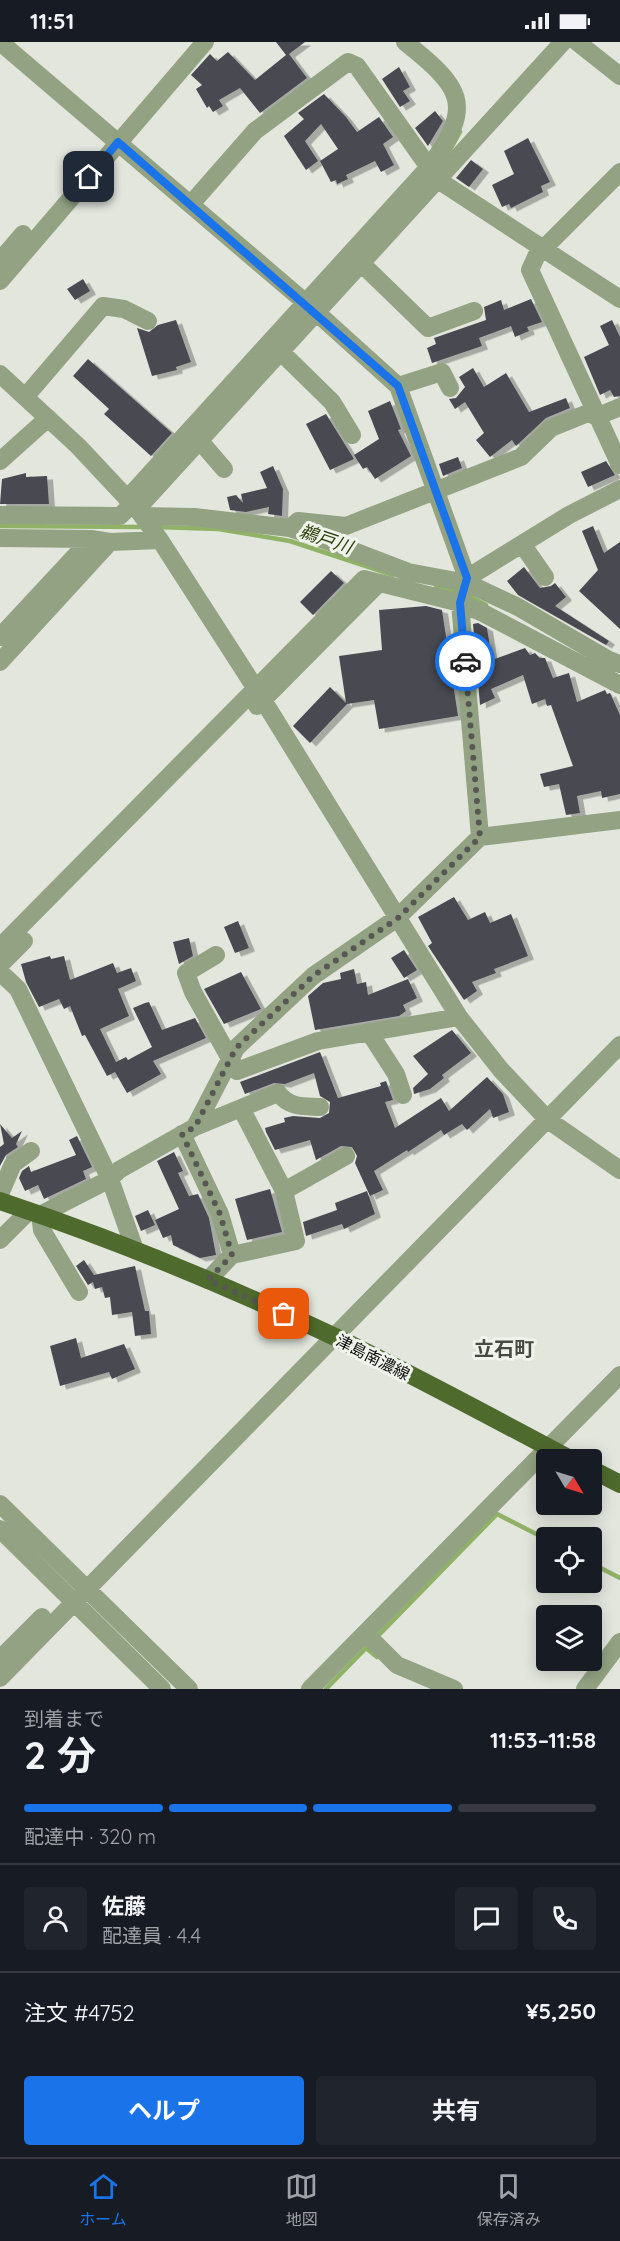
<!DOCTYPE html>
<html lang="ja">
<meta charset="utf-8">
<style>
body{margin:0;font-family:Quicksand,"Noto Sans JP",sans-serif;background:#20242c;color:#f1f3f6;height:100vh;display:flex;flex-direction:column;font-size:22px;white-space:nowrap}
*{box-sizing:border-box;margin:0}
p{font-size:20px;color:#9ea1a6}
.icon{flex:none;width:33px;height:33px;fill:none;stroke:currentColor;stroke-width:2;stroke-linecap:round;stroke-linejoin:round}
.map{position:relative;height:1647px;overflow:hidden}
.details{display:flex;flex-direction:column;background:#171b24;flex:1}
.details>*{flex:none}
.needle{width:39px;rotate:128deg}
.tools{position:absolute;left:536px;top:1407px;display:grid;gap:12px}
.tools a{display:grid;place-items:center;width:66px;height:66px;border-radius:6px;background:#171b24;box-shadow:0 3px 15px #0003;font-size:30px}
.pin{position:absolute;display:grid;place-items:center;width:51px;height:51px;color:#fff;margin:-26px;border-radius:12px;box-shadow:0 3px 9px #0006}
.courier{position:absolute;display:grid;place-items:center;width:60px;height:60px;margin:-30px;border:4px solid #1a73e8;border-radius:50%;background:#fff;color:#222;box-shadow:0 2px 8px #0007}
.overview em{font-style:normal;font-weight:700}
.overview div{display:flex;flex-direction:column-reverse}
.overview{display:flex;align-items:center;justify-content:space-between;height:102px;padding:0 24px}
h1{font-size:39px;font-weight:700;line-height:45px}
.bar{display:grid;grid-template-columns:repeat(4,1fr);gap:9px 6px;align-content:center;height:72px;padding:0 24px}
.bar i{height:8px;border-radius:4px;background:#363941}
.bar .current{background:#1a73e8}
.bar p{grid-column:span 4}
.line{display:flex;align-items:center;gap:15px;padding:0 24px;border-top:2px solid #363941}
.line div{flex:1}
.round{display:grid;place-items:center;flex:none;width:63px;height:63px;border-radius:6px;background:#20242c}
.action{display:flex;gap:12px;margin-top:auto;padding:12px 24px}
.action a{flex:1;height:69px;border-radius:6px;background:#1a73e8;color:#fff;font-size:24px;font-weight:700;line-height:69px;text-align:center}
.action a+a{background:#20242c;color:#f1f3f6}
.status{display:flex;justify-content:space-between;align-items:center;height:42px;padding:0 30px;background:#171b24;direction:ltr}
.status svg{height:16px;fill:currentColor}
.tabs{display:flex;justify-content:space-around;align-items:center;height:84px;border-top:2px solid #363941;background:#171b24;font-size:16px;color:#9ea1a6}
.tabs a{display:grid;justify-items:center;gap:3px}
.tabs .current{color:#1a73e8}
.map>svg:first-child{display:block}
</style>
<div class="status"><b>11:51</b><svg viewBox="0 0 49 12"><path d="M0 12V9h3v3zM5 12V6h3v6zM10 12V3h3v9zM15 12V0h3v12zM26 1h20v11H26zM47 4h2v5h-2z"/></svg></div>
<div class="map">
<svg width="620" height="1647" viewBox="0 0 620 1647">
<defs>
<filter id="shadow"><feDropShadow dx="6" dy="3.5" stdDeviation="0" flood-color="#0004"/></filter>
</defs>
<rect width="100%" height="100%" fill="#e2e6dd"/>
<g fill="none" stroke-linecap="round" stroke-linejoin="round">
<!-- stream -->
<path stroke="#90b266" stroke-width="4.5" d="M 450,108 L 460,90
M 0,484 L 144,485
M 156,485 L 218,487 L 290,499 L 393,533
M 436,544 L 459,551
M 467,553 L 486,563
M 591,1521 L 620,1536
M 376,1596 L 497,1472 L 546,1497
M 326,1647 L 366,1606 L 377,1615"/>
</g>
<!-- building -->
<path fill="#484a51" filter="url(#shadow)" d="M 276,0 L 305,0 L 289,12 L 307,36 L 260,71 L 240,46 L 219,58 L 223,64 L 213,70 L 209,64 L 207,66 L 196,47 L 202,43 L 191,33 L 210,12 L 217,19 L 228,10 L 255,38 L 286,13 Z
M 399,25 L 410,45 L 403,49 L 410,59 L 400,65 L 382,37 Z
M 324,52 L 346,75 L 357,90 L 379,75 L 393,95 L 383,102 L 394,123 L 381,130 L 375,119 L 346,133 L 348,137 L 337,142 L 336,138 L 331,140 L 320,119 L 338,107 L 321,82 L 305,99 L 318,119 L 306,128 L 284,94 L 304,77 L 298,71 Z
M 435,69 L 443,79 L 428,104 L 415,86 Z
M 528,96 L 550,140 L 541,144 L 543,150 L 511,166 L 509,162 L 502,165 L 492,143 L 514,132 L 504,109 Z
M 471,118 L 483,127 L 469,145 L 456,136 Z
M 83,237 L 90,249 L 75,258 L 67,247 Z
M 531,257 L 542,280 L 527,285 L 529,289 L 515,295 L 511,284 L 479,296 L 482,304 L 432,321 L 427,306 L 436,302 L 434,296 L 486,278 L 484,265 L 501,258 L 504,268 Z
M 176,278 L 191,320 L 176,325 L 177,328 L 152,334 L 137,286 L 149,290 L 158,283 Z
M 612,278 L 620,295 L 620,354 L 614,355 L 610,348 L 600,353 L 584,315 L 609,303 L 600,284 Z
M 88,317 L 172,391 L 151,414 L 104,372 L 109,367 L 73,334 Z
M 473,326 L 484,345 L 506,331 L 529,370 L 566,356 L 570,366 L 546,376 L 516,404 L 512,398 L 490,415 L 476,398 L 484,391 L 465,360 L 455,367 L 449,357 L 456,356 L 465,345 L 459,335 Z
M 390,359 L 401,387 L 398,388 L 411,414 L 375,437 L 367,425 L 363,427 L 354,413 L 379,397 L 368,369 Z
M 326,372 L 354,417 L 330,428 L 306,382 Z
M 458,415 L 462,426 L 443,434 L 439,422 Z
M 606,419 L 615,433 L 588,445 L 581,430 Z
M 273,424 L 283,447 L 282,474 L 268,472 L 269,465 L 246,470 L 230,468 L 227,455 L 236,453 L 243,461 L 241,452 L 267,446 L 260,430 Z
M 26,431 L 26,435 L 47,434 L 49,462 L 0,462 L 2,437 Z
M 593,484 L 604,511 L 620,500 L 620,587 L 579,549 L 598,528 L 582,489 Z
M 524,525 L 540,546 L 551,544 L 555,541 L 566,555 L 555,564 L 609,599 L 606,603 L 518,553 L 507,539 Z
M 331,529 L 344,541 L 313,573 L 300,560 Z
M 426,564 L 442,568 L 458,674 L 379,687 L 374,658 L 347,662 L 310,701 L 293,684 L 330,645 L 346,661 L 339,614 L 382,608 L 379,568 Z
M 478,581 L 487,586 L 492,618 L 525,606 L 530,613 L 535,611 L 540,616 L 545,616 L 553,636 L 569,631 L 577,660 L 605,648 L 607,652 L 610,651 L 620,673 L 620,752 L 602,756 L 601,749 L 577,754 L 580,771 L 566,773 L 559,742 L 544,745 L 540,732 L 573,724 L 551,663 L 547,664 L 545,657 L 532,662 L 523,633 L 491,647 L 495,656 L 480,663 L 473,582 Z
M 454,855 L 468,878 L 485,870 L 490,881 L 511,872 L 528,914 L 494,927 L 496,931 L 472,940 L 477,949 L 464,958 L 428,904 L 432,901 L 418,875 Z
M 238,879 L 249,906 L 235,911 L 224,885 Z
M 189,896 L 193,914 L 179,922 L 173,900 Z
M 404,908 L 417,928 L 404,936 L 391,916 Z
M 50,914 L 51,917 L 64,914 L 70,938 L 113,921 L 117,931 L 131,926 L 136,939 L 118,947 L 129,974 L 100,987 L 116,1020 L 126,1015 L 128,1018 L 152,1005 L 133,966 L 145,961 L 149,960 L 162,988 L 195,976 L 206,996 L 153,1019 L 161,1032 L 127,1051 L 115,1030 L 107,1034 L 85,993 L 82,994 L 70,964 L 64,967 L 59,957 L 39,965 L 26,940 L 21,922 Z
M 354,927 L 357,942 L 366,940 L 368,953 L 408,937 L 417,956 L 403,963 L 406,969 L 399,974 L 315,988 L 308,954 L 323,941 L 341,937 L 340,931 Z
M 241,930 L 261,967 L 224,982 L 204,947 Z
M 452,988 L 471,1011 L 442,1033 L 444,1036 L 430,1047 L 414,1052 L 413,1046 L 428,1032 L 413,1014 Z
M 320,1010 L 338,1056 L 381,1044 L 380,1041 L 386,1039 L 393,1058 L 385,1060 L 395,1086 L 441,1056 L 449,1069 L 487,1035 L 503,1052 L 509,1070 L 493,1076 L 490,1067 L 467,1088 L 462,1082 L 444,1093 L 441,1088 L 408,1110 L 407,1108 L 374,1129 L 383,1148 L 370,1154 L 355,1121 L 357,1114 L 352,1105 L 341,1104 L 316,1118 L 310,1098 L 275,1108 L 266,1090 L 265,1086 L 285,1080 L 284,1076 L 293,1074 L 320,1076 L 329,1071 L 330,1060 L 320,1054 L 314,1031 L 285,1042 L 274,1041 L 245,1052 L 240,1040 Z
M 0,1082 L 12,1096 L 22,1089 L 16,1102 L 18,1105 L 6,1113 L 0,1124 L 0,1105 L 4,1102 Z
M 77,1094 L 92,1125 L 83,1129 L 86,1137 L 44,1157 L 38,1143 L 25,1149 L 19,1136 L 22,1129 L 29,1124 L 31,1130 L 76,1113 L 69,1098 Z
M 174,1110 L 183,1129 L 178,1131 L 189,1154 L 198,1152 L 209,1176 L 216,1213 L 200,1216 L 173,1203 L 171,1193 L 163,1196 L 155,1178 L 179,1167 L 157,1119 Z
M 270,1147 L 282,1190 L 247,1198 L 235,1157 Z
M 367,1149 L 375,1172 L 344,1187 L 342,1182 L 306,1194 L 303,1180 L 337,1168 L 335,1161 Z
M 148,1168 L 155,1183 L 141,1189 L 135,1174 Z
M 84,1218 L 94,1233 L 135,1224 L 145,1269 L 149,1269 L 151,1292 L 135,1294 L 132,1270 L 112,1273 L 110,1255 L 105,1256 L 102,1245 L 95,1247 L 93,1240 L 88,1243 L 76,1224 Z
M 76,1296 L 81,1316 L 124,1302 L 135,1327 L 112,1337 L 109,1330 L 60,1344 L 50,1304 Z"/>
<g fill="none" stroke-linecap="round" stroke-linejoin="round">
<!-- minor -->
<path stroke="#92a282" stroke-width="18" d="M 0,0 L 306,261 L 398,344 L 467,536 L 460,561 L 480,795 L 397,876 L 313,934 L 236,1006 L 195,1085 L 119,1128 L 110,1137 L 40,1173 L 42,1188 L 79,1250
M 577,0 L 620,34
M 191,162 L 255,89 L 348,20 L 357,24 L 438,138 L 620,257
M 540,206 L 530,228 L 620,423
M 542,208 L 620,130
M 0,219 L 23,192
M 362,222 L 428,286 L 474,269
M 0,239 L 205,0
M 282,311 L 332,360 L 352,393
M 0,332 L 78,404 L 137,467 L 160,498 L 263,658 L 459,975 L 501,1028 L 548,1078 L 620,1128
M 398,344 L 442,330 L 450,346
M 26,354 L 103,264 L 124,267 L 148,279
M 596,375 L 620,365
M 200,399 L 224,427
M 0,419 L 48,376
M 127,457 L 429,125 C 476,62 461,45 405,0
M 137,467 L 563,0
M 0,473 L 120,474 L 132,462
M 142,474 L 194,475 L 290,486 L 298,479 L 346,484 L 521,415 L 551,386 L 593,369
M 290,486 L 330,500 L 332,490
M 0,496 L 91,497
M 330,500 L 408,530 L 467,541 L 518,565 L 609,618 L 620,622
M 522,502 L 545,535
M 467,536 L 569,473 L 620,447
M 0,595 L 91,497 L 110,500
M 0,620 L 110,500 L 160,498
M 257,664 L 378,542
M 480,795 L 620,778
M 0,905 L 364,537 L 460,561 L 483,571 L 620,643
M 216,913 L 186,931 L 193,950 L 237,1029 L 318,999 L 459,975
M 0,923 L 24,899
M 0,930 L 18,947 L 110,1137 L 135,1208
M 369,990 L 396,1032 L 403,1053
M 241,1066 L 278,1051 C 290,1066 303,1064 320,1065
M 195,1085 L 241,1066 L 284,1149 L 296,1199 L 232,1213 L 208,1238
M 182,1092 L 220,1172 L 232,1213
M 284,1149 L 346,1114
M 0,1152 L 13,1122 L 31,1109
M 0,1198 L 29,1169
M 0,1462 L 189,1647
M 0,1487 L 162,1647
M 365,1591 L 397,1623 L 454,1647
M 0,1617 L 42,1575
M 0,1636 L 620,1003
M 310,1647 L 620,1333
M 585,1647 L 620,1600"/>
<!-- major -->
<path stroke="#4f6a2d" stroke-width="18" d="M 0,1159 C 114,1197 225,1243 333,1294 C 414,1333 493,1376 572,1418
M 591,1427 L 620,1442"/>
</g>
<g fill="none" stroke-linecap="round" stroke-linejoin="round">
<!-- done -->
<path stroke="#565853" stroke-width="6" stroke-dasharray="0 10.8" d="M 284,1272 L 208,1238 L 232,1213 L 220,1172 L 182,1092 L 195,1085 L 236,1006 L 313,934 L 398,876 L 480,795 L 465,619"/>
<!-- route -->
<path stroke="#1a73e8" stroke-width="8" d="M 89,135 L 118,100 L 398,344 L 467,536 L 460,561 L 465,619"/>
</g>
<g text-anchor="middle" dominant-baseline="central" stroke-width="6" stroke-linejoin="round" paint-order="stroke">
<!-- street labels -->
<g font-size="16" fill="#0a0c09" stroke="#eff3eb">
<text transform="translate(373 1315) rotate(27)">津島南濃線</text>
</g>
<!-- water labels -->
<g font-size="18" font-style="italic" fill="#2c4109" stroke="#eff3eb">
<text transform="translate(326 497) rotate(19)">鵜戸川</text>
</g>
<!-- quarter labels -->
<g font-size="20" font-weight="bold" fill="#454942" stroke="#eff3eb">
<text x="504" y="1306">立石町</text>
</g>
</g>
</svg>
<div class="tools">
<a><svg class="needle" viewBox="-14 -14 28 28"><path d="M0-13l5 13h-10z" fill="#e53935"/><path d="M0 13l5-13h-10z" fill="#9ea1a6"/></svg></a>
<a><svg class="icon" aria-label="locate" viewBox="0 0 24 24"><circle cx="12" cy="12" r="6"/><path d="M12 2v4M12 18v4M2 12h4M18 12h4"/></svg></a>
<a><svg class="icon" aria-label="layers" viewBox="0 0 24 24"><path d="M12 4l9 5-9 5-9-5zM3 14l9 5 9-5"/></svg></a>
</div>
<div class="pin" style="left:284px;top:1272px;background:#ea580c"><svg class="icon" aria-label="bag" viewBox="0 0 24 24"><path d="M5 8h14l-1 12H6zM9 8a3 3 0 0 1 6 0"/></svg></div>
<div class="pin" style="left:89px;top:135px;background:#1f2937"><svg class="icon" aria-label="home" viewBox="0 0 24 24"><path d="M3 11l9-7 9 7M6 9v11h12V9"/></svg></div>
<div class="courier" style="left:465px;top:619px"><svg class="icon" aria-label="car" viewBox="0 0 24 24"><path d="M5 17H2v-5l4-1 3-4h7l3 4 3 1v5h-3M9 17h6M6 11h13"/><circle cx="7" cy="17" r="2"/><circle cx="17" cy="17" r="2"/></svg></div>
</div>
<section class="details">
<div class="overview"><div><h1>2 分</h1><p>到着まで</p></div><em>11:53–11:58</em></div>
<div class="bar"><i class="current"></i><i class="current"></i><i class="current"></i><i></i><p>配達中 · 320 m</p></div>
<div class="line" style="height:108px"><a class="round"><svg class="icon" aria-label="person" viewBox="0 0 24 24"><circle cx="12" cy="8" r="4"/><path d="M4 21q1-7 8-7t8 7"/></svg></a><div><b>佐藤</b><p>配達員 · 4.4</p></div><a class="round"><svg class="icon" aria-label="chat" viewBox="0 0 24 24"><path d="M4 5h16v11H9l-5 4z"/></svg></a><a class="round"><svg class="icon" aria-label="phone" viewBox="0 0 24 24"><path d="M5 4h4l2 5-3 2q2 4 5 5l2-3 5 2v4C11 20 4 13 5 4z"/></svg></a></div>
<div class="line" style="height:78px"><div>注文 #4752</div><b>¥5,250</b></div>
<div class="action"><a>ヘルプ</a><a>共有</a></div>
</section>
<nav class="tabs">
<a class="current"><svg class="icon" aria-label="home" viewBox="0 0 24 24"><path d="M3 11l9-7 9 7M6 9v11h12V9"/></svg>ホーム</a>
<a><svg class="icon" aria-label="map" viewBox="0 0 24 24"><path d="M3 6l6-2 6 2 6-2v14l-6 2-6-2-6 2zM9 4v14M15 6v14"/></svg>地図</a>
<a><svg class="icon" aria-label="saved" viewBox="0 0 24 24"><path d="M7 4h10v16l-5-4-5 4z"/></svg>保存済み</a>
</nav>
